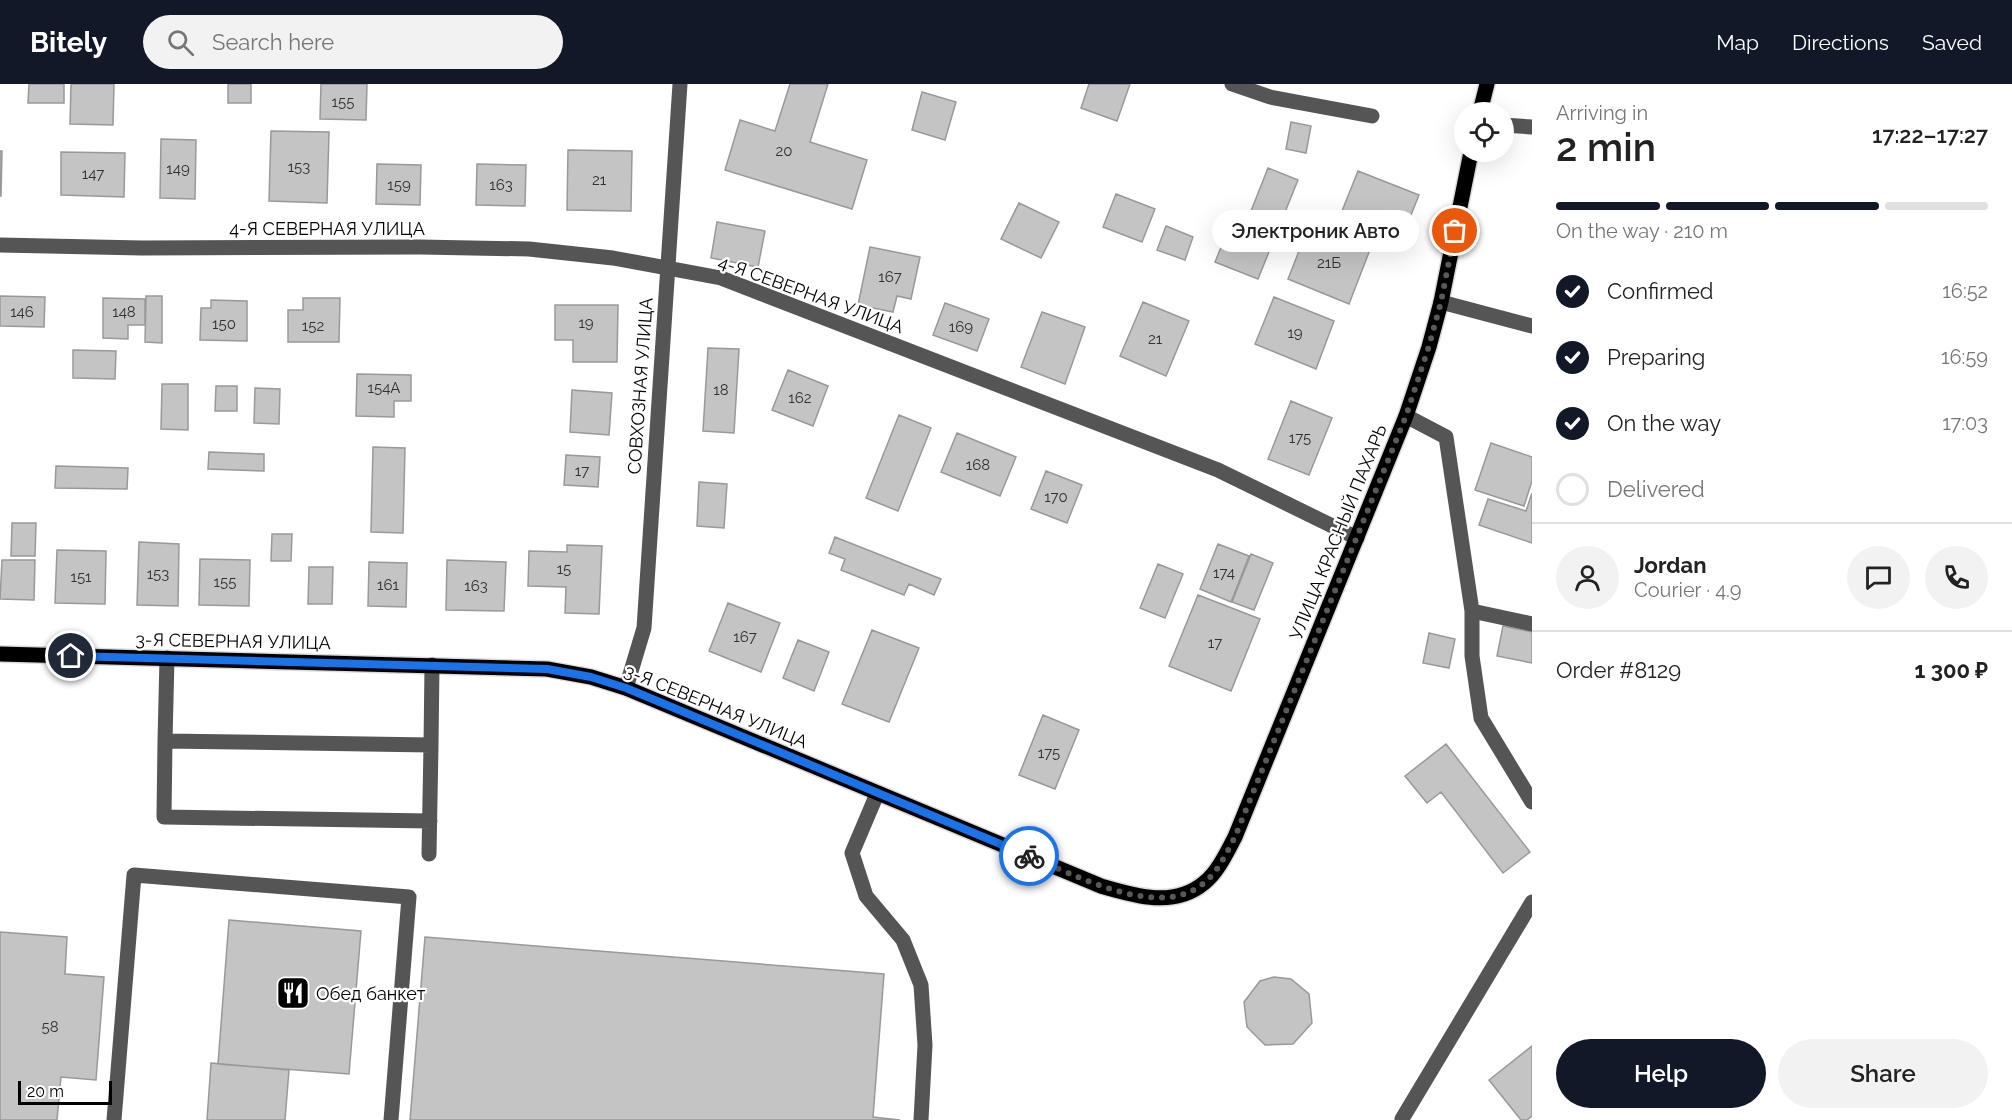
<!DOCTYPE html>
<meta charset="utf-8">
<style>
body{margin:0;font-family:Raleway,sans-serif;background:#f2f2f2;color:#222;height:100vh;display:flex;flex-direction:column;font-size:22px;white-space:nowrap}
*{box-sizing:border-box;margin:0}
p{font-size:20px;color:#767676}
.icon{flex:none;width:33px;height:33px;fill:none;stroke:currentColor;stroke-width:2;stroke-linecap:round;stroke-linejoin:round}
.map{position:relative;flex:1;overflow:hidden}
.side{display:flex;flex-direction:column;background:#fff;width:480px}
.side>*{flex:none}
.tools{position:absolute;left:1454px;top:18px;display:grid;gap:12px}
.tools a{display:grid;place-items:center;width:60px;height:60px;border-radius:50%;background:#fff;box-shadow:0 6px 24px #0002;font-size:30px}
.scale{position:absolute;left:18px;bottom:15px;width:94px;box-sizing:border-box;padding-left:6px;border:3px solid #000;border-top:0;font-size:16px;line-height:21px;white-space:nowrap;color:#000;-webkit-text-stroke:4px #fff;paint-order:stroke}
.pin{position:absolute;display:grid;place-items:center;width:51px;height:51px;color:#fff;margin:-26px;border:3px solid #fff;border-radius:50%;box-shadow:0 2px 6px #0007}
.courier{position:absolute;display:grid;place-items:center;width:60px;height:60px;margin:-30px;border:4px solid #1a73e8;border-radius:50%;background:#fff;color:#222;box-shadow:0 2px 8px #0007}
.bubble{position:absolute;height:42px;border-radius:21px;background:#fff;box-shadow:0 6px 24px #0002;font-size:20px;font-weight:600;line-height:42px;text-align:center}
.overview em{font-style:normal;font-weight:600}
.overview div{display:flex;flex-direction:column-reverse}
.overview{display:flex;align-items:center;justify-content:space-between;height:102px;padding:0 24px}
h1{font-size:39px;font-weight:600;line-height:45px}
.bar{display:grid;grid-template-columns:repeat(4,1fr);gap:9px 6px;align-content:center;height:72px;padding:0 24px}
.bar i{height:8px;border-radius:4px;background:#e0e0e0}
.bar .current{background:#111827}
.bar p{grid-column:span 4}
.line{display:flex;align-items:center;gap:15px;padding:0 24px;border-top:2px solid #e0e0e0}
.line div{flex:1}
.round{display:grid;place-items:center;flex:none;width:63px;height:63px;border-radius:32px;background:#f2f2f2}
ol{padding:0 24px;list-style:none}
li{display:flex;align-items:center;gap:18px;height:66px}
li p{margin-inline-start:auto}
li .icon{padding:6px;border-radius:50%;background:#111827;color:#fff;stroke-width:4}
li:last-child{color:#767676}
li i{width:33px;height:33px;border:3px solid #e0e0e0;border-radius:50%}
.primary-button{display:flex;gap:12px;margin-top:auto;padding:12px 24px}
.primary-button a{flex:1;height:69px;border-radius:36px;background:#111827;color:#fff;font-size:24px;font-weight:600;line-height:69px;text-align:center}
.primary-button a+a{background:#f2f2f2;color:#222}
header{display:flex;align-items:center;gap:36px;box-sizing:border-box;height:84px;padding:0 30px;background:#111827;color:#fff}
header strong{font-size:28px}
nav{display:flex;gap:33px;margin-inline-start:auto;font-size:21px}
.search{width:420px;height:54px;background:#f2f2f2;display:flex;align-items:center;gap:15px;box-sizing:border-box;padding:0 21px;border-radius:33px;color:#767676;font-size:22px}
main{display:flex;flex:1;min-height:0}
.map>svg:first-child{display:block}
</style>
<header>
<strong>Bitely</strong>
<div class="search"><svg class="icon" aria-label="search" viewBox="0 0 24 24"><circle cx="10" cy="10" r="6"/><path d="M15 15l6 6"/></svg>Search here</div>
<nav><a>Map</a><a>Directions</a><a>Saved</a></nav>
</header>
<main>
<div class="map">
<svg width="1532" height="1036" viewBox="0 0 1532 1036">
<rect width="100%" height="100%" fill="#fff"/>
<!-- building -->
<path fill="#c4c4c4" stroke="#999" stroke-width="1.5" d="M 29,0 L 64,0 L 64,19 L 28,19 Z
M 71,0 L 114,0 L 113,41 L 70,40 Z
M 228,0 L 251,0 L 251,19 L 228,19 Z
M 321,0 L 367,0 L 366,36 L 320,35 Z
M 790,0 L 828,0 L 810,58 L 867,76 L 852,125 L 725,86 L 740,36 L 775,47 Z
M 1089,0 L 1130,0 L 1117,37 L 1081,24 Z
M 922,8 L 956,18 L 945,56 L 912,46 Z
M 1291,38 L 1311,42 L 1306,69 L 1286,65 Z
M 271,47 L 329,48 L 327,119 L 269,117 Z
M 161,55 L 196,56 L 195,115 L 160,114 Z
M 568,66 L 632,67 L 631,127 L 567,126 Z
M 0,67 L 2,67 L 1,112 L 0,112 Z
M 61,68 L 125,69 L 124,113 L 61,111 Z
M 377,80 L 421,81 L 420,121 L 376,120 Z
M 477,80 L 526,81 L 525,122 L 476,121 Z
M 1268,84 L 1298,96 L 1258,195 L 1215,178 L 1236,127 L 1249,132 Z
M 1358,87 L 1419,111 L 1397,166 L 1336,142 Z
M 1116,110 L 1155,125 L 1142,158 L 1103,143 Z
M 1019,119 L 1059,138 L 1041,174 L 1001,155 Z
M 717,138 L 765,147 L 758,183 L 711,174 Z
M 1310,139 L 1371,163 L 1349,220 L 1288,195 Z
M 1166,142 L 1193,153 L 1185,176 L 1157,166 Z
M 870,163 L 920,173 L 911,215 L 897,212 L 893,228 L 858,221 Z
M 0,212 L 45,213 L 44,243 L 0,242 Z
M 146,212 L 162,212 L 162,259 L 145,258 Z
M 1274,213 L 1334,237 L 1316,285 L 1255,260 Z
M 103,214 L 145,215 L 145,241 L 128,241 L 128,255 L 103,254 Z
M 303,214 L 340,214 L 339,258 L 288,258 L 288,226 L 303,226 Z
M 211,216 L 247,217 L 247,257 L 200,256 L 201,224 L 211,224 Z
M 1143,218 L 1189,237 L 1166,292 L 1120,272 Z
M 945,219 L 989,235 L 977,267 L 933,251 Z
M 555,221 L 618,221 L 617,278 L 573,278 L 573,256 L 555,256 Z
M 1042,228 L 1085,243 L 1065,300 L 1021,283 Z
M 708,264 L 739,265 L 734,349 L 703,347 Z
M 73,266 L 116,267 L 115,295 L 73,294 Z
M 788,286 L 828,302 L 813,342 L 772,326 Z
M 357,290 L 411,291 L 411,317 L 394,317 L 394,333 L 356,332 Z
M 162,300 L 188,300 L 188,346 L 161,345 Z
M 216,302 L 237,302 L 237,327 L 215,327 Z
M 255,304 L 280,305 L 279,340 L 254,339 Z
M 572,306 L 612,309 L 609,351 L 570,348 Z
M 1291,317 L 1332,334 L 1309,391 L 1268,375 Z
M 899,331 L 931,344 L 898,427 L 866,414 Z
M 957,349 L 1016,373 L 1000,412 L 941,388 Z
M 1491,359 L 1532,373 L 1532,397 L 1524,422 L 1475,406 Z
M 373,363 L 405,364 L 403,449 L 371,448 Z
M 209,368 L 264,370 L 264,387 L 208,385 Z
M 566,371 L 600,373 L 598,403 L 564,401 Z
M 56,382 L 128,384 L 127,405 L 55,404 Z
M 1046,387 L 1082,401 L 1067,439 L 1031,425 Z
M 699,398 L 727,400 L 724,444 L 697,442 Z
M 1532,409 L 1532,459 L 1479,441 L 1488,415 L 1526,427 Z
M 12,439 L 36,439 L 35,472 L 11,472 Z
M 272,450 L 292,450 L 291,477 L 271,477 Z
M 835,453 L 941,495 L 934,511 L 909,500 L 904,511 L 841,486 L 845,475 L 829,469 Z
M 139,458 L 179,460 L 178,522 L 137,521 Z
M 1218,460 L 1249,472 L 1231,518 L 1200,505 Z
M 567,461 L 602,462 L 599,530 L 565,529 L 566,503 L 528,502 L 529,467 L 567,468 Z
M 57,466 L 106,467 L 105,520 L 55,519 Z
M 1251,470 L 1273,479 L 1254,526 L 1232,518 Z
M 200,475 L 250,476 L 249,522 L 199,521 Z
M 2,476 L 35,476 L 34,516 L 0,515 Z
M 447,476 L 506,478 L 504,527 L 446,526 Z
M 369,478 L 407,479 L 406,523 L 368,522 Z
M 1158,480 L 1183,490 L 1165,534 L 1140,524 Z
M 309,483 L 333,483 L 332,520 L 308,520 Z
M 1198,511 L 1260,535 L 1231,607 L 1169,582 Z
M 728,519 L 780,539 L 761,588 L 709,567 Z
M 1503,542 L 1532,548 L 1532,579 L 1497,572 Z
M 872,546 L 919,564 L 889,638 L 842,620 Z
M 1429,549 L 1455,555 L 1449,584 L 1423,579 Z
M 798,556 L 829,568 L 814,607 L 783,594 Z
M 1043,631 L 1079,646 L 1055,705 L 1019,691 Z
M 1446,660 L 1530,768 L 1503,789 L 1441,708 L 1427,719 L 1405,692 Z
M 229,836 L 361,847 L 349,990 L 218,980 Z
M 0,848 L 67,853 L 65,890 L 104,893 L 96,996 L 61,993 L 57,1036 L 0,1036 Z
M 425,853 L 884,890 L 873,1033 L 900,1036 L 410,1036 Z
M 1274,893 L 1291,895 L 1309,910 L 1312,939 L 1293,960 L 1265,961 L 1247,943 L 1244,918 L 1260,897 Z
M 1532,962 L 1532,1032 L 1527,1036 L 1521,1036 L 1489,996 Z
M 211,979 L 289,986 L 285,1036 L 207,1036 Z"/>
<g fill="none" stroke-linecap="round" stroke-linejoin="round">
<!-- major casing -->
<g stroke="#dbdbdb" stroke-width="18">
<path id="major" d="M 1480,28 L 1487,0
M 0,570 L 547,585 L 591,593 L 626,604 L 1101,802 C 1135,812 1174,824 1204,799 C 1218,788 1227,768 1235,753 L 1406,332 L 1429,263 L 1441,218 L 1471,68"/>
</g>
<!-- minor -->
<path stroke="#555" stroke-width="15" d="M 1232,0 L 1270,13 L 1372,32
M 1503,41 L 1532,43
M 0,161 L 142,164 L 420,163 L 529,165 L 613,174 L 721,194 L 1218,386 L 1357,454
M 1441,218 L 1532,242
M 1406,332 L 1446,353 L 1472,527 L 1472,572 L 1481,634 L 1532,718
M 1472,527 L 1532,540
M 167,574 L 165,657 L 431,661 L 432,581
M 626,604 L 644,544 L 680,0
M 165,657 L 164,733 L 430,737
M 877,710 L 852,769 L 866,812 L 903,856 L 921,901 L 925,961 L 921,1036
M 429,770 L 431,661
M 1402,1035 L 1532,818
M 114,1036 L 134,791 L 409,813 L 391,1036"/>
<!-- major -->
<use href="#major" stroke="#000" stroke-width="15"/>
</g>
<g fill="none" stroke-linecap="round" stroke-linejoin="round">
<!-- done -->
<path stroke="#595959" stroke-width="6" stroke-dasharray="0 10.8" d="M 1029,772 C 1075,791 1159,837 1204,799 C 1218,788 1227,768 1235,753 L 1406,332 L 1429,262 L 1441,218 L 1455,147"/>
<!-- route -->
<path stroke="#1a73e8" stroke-width="8" d="M 71,572 L 547,585 L 591,593 L 626,604 L 1029,772"/>
</g>
<!-- icons -->
<defs>
<g id="restaurant-square" transform="scale(1.725)"><rect x="-9" y="-9" width="18" height="18" rx="4" fill="#000" stroke="#fff"/><path d="M-5-6h1v4h1v-4h1v4h1v-4h1v5L-1.5 .5V6h-2V.5L-5-1ZM5-6V6H3V1.5H1.5Q1.5-4 5-6Z" fill="#fff"/></g>
</defs>
<g fill-rule="evenodd">
<use href="#restaurant-square" x="293" y="909"/>
</g>
<g text-anchor="middle" dominant-baseline="central" stroke-width="4.5" stroke-linejoin="round" paint-order="stroke">
<!-- number labels -->
<g font-size="15" fill="#313131">
<text x="343" y="18">155</text>
<text x="784" y="67">20</text>
<text x="299" y="83">153</text>
<text x="178" y="85">149</text>
<text x="93" y="90">147</text>
<text x="599" y="96">21</text>
<text x="399" y="101">159</text>
<text x="501" y="101">163</text>
<text x="1329" y="179">21Б</text>
<text x="890" y="193">167</text>
<text x="22" y="228">146</text>
<text x="124" y="228">148</text>
<text x="586" y="239">19</text>
<text x="224" y="240">150</text>
<text x="313" y="242">152</text>
<text x="961" y="243">169</text>
<text x="1295" y="249">19</text>
<text x="1155" y="255">21</text>
<text x="384" y="304">154А</text>
<text x="721" y="306">18</text>
<text x="800" y="314">162</text>
<text x="1300" y="354">175</text>
<text x="978" y="381">168</text>
<text x="582" y="387">17</text>
<text x="1056" y="413">170</text>
<text x="564" y="485">15</text>
<text x="1224" y="489">174</text>
<text x="158" y="490">153</text>
<text x="81" y="493">151</text>
<text x="225" y="498">155</text>
<text x="388" y="501">161</text>
<text x="476" y="502">163</text>
<text x="745" y="553">167</text>
<text x="1215" y="559">17</text>
<text x="1049" y="669">175</text>
<text x="50" y="943">58</text>
</g>
<!-- street labels -->
<g font-size="18" fill="#000" stroke="#fff">
<text x="327" y="144">4-Я СЕВЕРНАЯ УЛИЦА</text>
<text transform="translate(811 210) rotate(20)">4-Я СЕВЕРНАЯ УЛИЦА</text>
<text transform="translate(640 302) rotate(-86)">СОВХОЗНАЯ УЛИЦА</text>
<text transform="translate(1338 448) rotate(-68)">УЛИЦА КРАСНЫЙ ПАХАРЬ</text>
<text transform="translate(233 557) rotate(1)">3-Я СЕВЕРНАЯ УЛИЦА</text>
<text transform="translate(716 622) rotate(22)">3-Я СЕВЕРНАЯ УЛИЦА</text>
</g>
<!-- poi labels -->
<g font-size="18" fill="#000" stroke="#fff" text-anchor="start">
<text x="316" y="909">Обед банкет</text>
</g>
</g>
</svg>
<div class="tools">
<a><svg class="icon" aria-label="locate" viewBox="0 0 24 24"><circle cx="12" cy="12" r="6"/><path d="M12 2v4M12 18v4M2 12h4M18 12h4"/></svg></a>
</div>
<div class="scale">20 m</div>
<div class="pin" style="left:1455px;top:147px;background:#ea580c"><svg class="icon" aria-label="bag" viewBox="0 0 24 24"><path d="M5 8h14l-1 12H6zM9 8a3 3 0 0 1 6 0"/></svg></div>
<div class="pin" style="left:71px;top:572px;background:#1f2937"><svg class="icon" aria-label="home" viewBox="0 0 24 24"><path d="M3 11l9-7 9 7M6 9v11h12V9"/></svg></div>
<div class="courier" style="left:1029px;top:772px"><svg class="icon" aria-label="bike" viewBox="0 0 24 24"><circle cx="6" cy="16" r="4"/><circle cx="18" cy="16" r="4"/><path d="M6 16l4-8h5l3 8M10 8l3 8H6M13 5h3"/></svg></div>
<div class="bubble" style="left:1212px;top:126px;width:207px">Электроник Авто</div>
</div>
<section class="side">
<div class="overview"><div><h1>2 min</h1><p>Arriving in</p></div><em>17:22–17:27</em></div>
<div class="bar"><i class="current"></i><i class="current"></i><i class="current"></i><i></i><p>On the way · 210 m</p></div>
<ol>
<li><svg class="icon" aria-label="check" viewBox="0 0 24 24"><path d="M5 12l5 5 9-10"/></svg>Confirmed<p>16:52</p></li>
<li><svg class="icon" aria-label="check" viewBox="0 0 24 24"><path d="M5 12l5 5 9-10"/></svg>Preparing<p>16:59</p></li>
<li><svg class="icon" aria-label="check" viewBox="0 0 24 24"><path d="M5 12l5 5 9-10"/></svg>On the way<p>17:03</p></li>
<li><i></i>Delivered</li>
</ol>
<div class="line" style="height:108px"><a class="round"><svg class="icon" aria-label="person" viewBox="0 0 24 24"><circle cx="12" cy="8" r="4"/><path d="M4 21q1-7 8-7t8 7"/></svg></a><div><b>Jordan</b><p>Courier · 4.9</p></div><a class="round"><svg class="icon" aria-label="chat" viewBox="0 0 24 24"><path d="M4 5h16v11H9l-5 4z"/></svg></a><a class="round"><svg class="icon" aria-label="phone" viewBox="0 0 24 24"><path d="M5 4h4l2 5-3 2q2 4 5 5l2-3 5 2v4C11 20 4 13 5 4z"/></svg></a></div>
<div class="line" style="height:78px"><div>Order #8129</div><b>1 300 ₽</b></div>
<div class="primary-button"><a>Help</a><a>Share</a></div>
</section>
</main>
